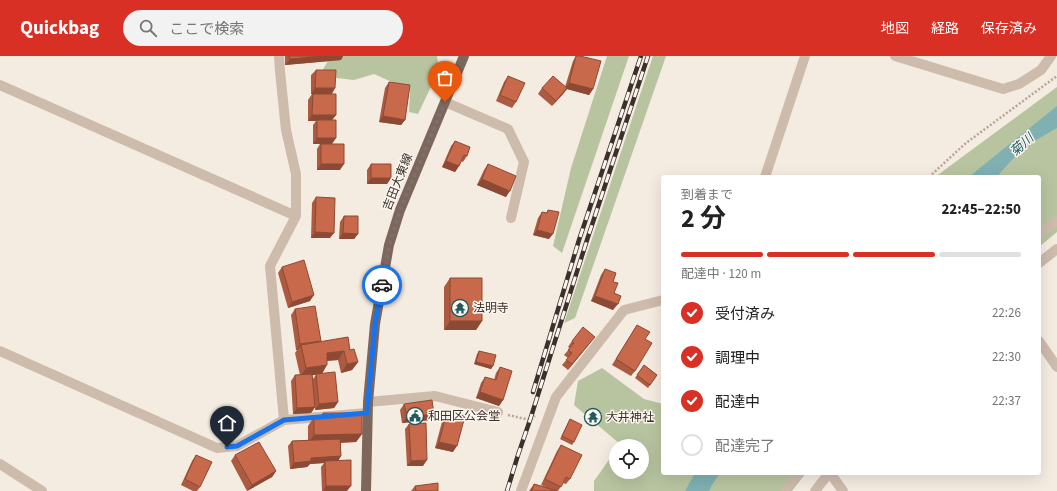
<!DOCTYPE html>
<html lang="ja">
<meta charset="utf-8">
<style>
body{margin:0;font-family:"Source Sans 3","Noto Sans JP",sans-serif;background:#f2f2f2;color:#222;height:100vh;display:flex;flex-direction:column;font-size:15px;white-space:nowrap}
*{box-sizing:border-box;margin:0}
p{font-size:13px;color:#767676}
.icon{flex:none;width:22px;height:22px;fill:none;stroke:currentColor;stroke-width:2;stroke-linecap:round;stroke-linejoin:round}
.map{position:relative;flex:1;overflow:hidden}
.drawer{position:absolute;left:661px;top:119px;width:380px;height:300px;display:flex;flex-direction:column;background:#fff;border-radius:4px;box-shadow:0 4px 16px #0002}
.drawer>*{flex:none}
.buttons{position:absolute;left:609px;top:383px;display:grid;gap:8px}
.buttons a{display:grid;place-items:center;width:40px;height:40px;border-radius:50%;background:#fff;box-shadow:0 4px 16px #0002;font-size:20px}
.pin{position:absolute;display:grid;place-items:center;width:34px;height:34px;color:#fff;margin:-41px -17px;border-radius:50% 50% 50% 0;rotate:-45deg;box-shadow:0 0 4px #0007}
.pin .icon{rotate:45deg}
.courier{position:absolute;display:grid;place-items:center;width:40px;height:40px;margin:-20px;border:3px solid #1a73e8;border-radius:50%;background:#fff;color:#222;box-shadow:0 1px 5px #0007}
.overview em{font-style:normal;font-weight:700}
.overview div{display:flex;flex-direction:column-reverse}
.overview{display:flex;align-items:center;justify-content:space-between;height:68px;padding:0 20px}
h1{font-size:26px;font-weight:700;line-height:30px}
.bar{display:grid;grid-template-columns:repeat(4,1fr);gap:6px 4px;align-content:center;height:48px;padding:0 20px}
.bar i{height:5px;border-radius:3px;background:#e0e0e0}
.bar .active{background:#d93025}
.bar p{grid-column:span 4}
ol{padding:0 20px;list-style:none}
li{display:flex;align-items:center;gap:12px;height:44px}
li p{margin-inline-start:auto}
li .icon{padding:4px;border-radius:50%;background:#d93025;color:#fff;stroke-width:4}
li:last-child{color:#767676}
li i{width:22px;height:22px;border:2px solid #e0e0e0;border-radius:50%}
header{display:flex;align-items:center;gap:24px;box-sizing:border-box;height:56px;padding:0 20px;background:#d93025;color:#fff}
header strong{font-size:19px}
nav{display:flex;gap:22px;margin-inline-start:auto;font-size:14px}
.search{width:280px;height:36px;background:#f2f2f2;display:flex;align-items:center;gap:10px;box-sizing:border-box;padding:0 14px;border-radius:22px;color:#767676;font-size:15px}
.map>svg:first-child{display:block}
</style>
<header>
<strong>Quickbag</strong>
<div class="search"><svg class="icon" aria-label="search" viewBox="0 0 24 24"><circle cx="10" cy="10" r="6"/><path d="M15 15l6 6"/></svg>ここで検索</div>
<nav><a>地図</a><a>経路</a><a>保存済み</a></nav>
</header>
<div class="map">
<svg width="1057" height="435" viewBox="0 0 1057 435">
<rect width="100%" height="100%" fill="#f4ebe1"/>
<!-- green -->
<path fill="#b8c4a0" d="M 331,0 L 437,0 L 439,14 L 418,58 L 409,56 L 410,34 L 374,18 L 354,24 L 319,20 Z
M 607,0 L 629,0 L 562,197 L 553,190 L 571,112 Z
M 653,0 L 666,0 L 575,262 L 564,267 Z
M 1057,31 L 1057,176 L 1039,191 L 1039,121 L 935,121 Z
M 602,312 L 644,343 L 663,348 L 663,417 L 806,417 L 792,435 L 594,435 L 594,425 L 616,394 L 616,416 L 642,416 L 642,390 L 619,390 L 620,388 L 574,349 L 578,325 Z"/>
<!-- water -->
<path fill="#7fb0b2" d="M 1057,50 L 1057,72 L 1024,91 L 1000,117 L 998,121 L 969,121 L 981,111 Z
M 695,417 L 720,417 L 712,429 L 709,435 L 685,435 Z"/>
<g fill="none" stroke-linecap="round" stroke-linejoin="round">
<!-- path -->
<path stroke="#b9a596" stroke-width="2.5" stroke-dasharray="2 2" stroke-linecap="butt" d="M 929,121 L 966,87 L 1057,20
M 508,359 L 530,364 L 535,360"/>
<!-- lane -->
<path stroke="#cdbbac" stroke-width="9" d="M 1039,178 L 1057,165
M 785,435 L 799,417"/>
<!-- street -->
<path stroke="#cdbbac" stroke-width="10" d="M 279,0 L 280,15 L 286,74 L 296,118 L 296,160 L 270,210 L 284,364
M 895,0 L 1003,33 L 1019,28 L 1041,14 L 1051,0
M 0,29 L 296,160
M 445,46 L 508,73 L 524,106 L 511,162
M 765,121 L 805,0
M 1039,207 L 1057,193
M 1039,285 L 1057,311
M 0,295 L 217,392 L 237,390 L 284,364 L 367,357
M 368,346 L 435,340 L 498,356
M 0,408 L 42,435
M 830,417 L 843,435
M 521,435 L 556,341 L 624,254 L 663,244
M 815,435 L 829,417"/>
<!-- primary -->
<path stroke="#7d675c" stroke-width="10" d="M 366,435 L 368,346 L 375,268 L 389,189 L 400,154 L 464,0"/>
<!-- rail casing -->
<g stroke="#3b302b" stroke-width="4.5">
<path id="rail" d="M 533,336 L 579,184 L 641,0
M 507,435 L 518,399 L 530,364 L 587,184 L 648,0"/>
</g>
<!-- rail -->
<use href="#rail" stroke="#fbf5ee" stroke-width="3" stroke-dasharray="9" stroke-linecap="butt"/>
</g>
<!-- wall -->
<path fill="#ac5a40" fill-rule="evenodd" d="M 285,0 L 343,0 L 341,4 L 285,9 Z
M 576,0 L 580,0 L 593,33 L 589,39 L 567,33 L 563,38 L 552,50 L 538,38 L 542,32 L 565,31 L 573,5 Z
M 316,14 L 335,32 L 332,38 L 336,59 L 332,64 L 332,88 L 340,114 L 317,114 L 317,93 L 320,88 L 313,88 L 313,69 L 316,65 L 308,65 L 308,44 L 312,38 L 311,38 L 311,19 Z
M 508,20 L 516,46 L 512,52 L 496,45 L 504,26 Z
M 389,26 L 405,64 L 401,69 L 379,66 L 385,32 Z
M 455,85 L 467,100 L 463,106 L 461,105 L 459,110 L 455,116 L 442,111 L 451,90 Z
M 371,108 L 391,122 L 387,128 L 367,128 L 367,114 Z
M 488,108 L 506,141 L 477,129 L 484,114 Z
M 316,141 L 330,182 L 311,182 L 312,147 Z
M 548,154 L 549,183 L 533,179 L 538,162 L 542,156 L 546,157 Z
M 344,160 L 358,178 L 354,183 L 339,183 L 340,166 Z
M 282,211 L 310,245 L 288,252 L 278,217 Z
M 605,213 L 613,226 L 613,254 L 591,245 L 601,219 Z
M 450,222 L 482,265 L 476,274 L 444,274 L 444,231 Z
M 295,253 L 320,286 L 350,294 L 358,306 L 352,314 L 341,317 L 338,304 L 327,305 L 322,318 L 338,346 L 334,352 L 315,354 L 315,351 L 311,357 L 293,358 L 291,325 L 295,319 L 300,319 L 295,297 L 297,294 L 296,294 L 291,259 ZM 312,319 L 316,319 L 313,323 Z
M 637,269 L 635,315 L 631,320 L 612,309 Z
M 572,285 L 590,287 L 568,314 L 562,309 L 568,302 L 564,299 L 570,292 L 568,291 Z
M 479,295 L 493,310 L 491,313 L 474,308 L 477,298 Z
M 644,309 L 657,319 L 648,332 L 635,322 Z
M 500,311 L 503,344 L 499,350 L 476,342 L 481,327 L 485,321 L 494,324 L 496,317 Z
M 404,348 L 434,358 L 430,364 L 402,367 L 400,354 Z
M 447,356 L 453,396 L 435,392 L 443,362 Z
M 323,357 L 362,378 L 356,386 L 341,387 L 341,400 L 338,405 L 347,435 L 322,435 L 321,411 L 324,407 L 310,408 L 307,411 L 290,413 L 288,390 L 292,385 L 308,384 L 308,370 L 314,361 L 320,361 Z
M 570,363 L 574,386 L 572,389 L 560,383 Z
M 409,368 L 423,410 L 407,410 L 405,373 Z
M 561,389 L 570,423 L 566,428 L 563,427 L 558,435 L 529,435 L 534,428 L 546,431 L 541,429 L 557,395 Z
M 196,399 L 200,431 L 197,435 L 193,435 L 181,429 L 192,405 Z
M 235,399 L 276,415 L 272,421 L 247,435 L 231,405 Z
M 415,430 L 438,435 L 411,435 Z"/>
<!-- shaded-wall -->
<path fill="#8c4a34" d="M 324,0 L 343,0 L 341,4 L 285,9 L 290,3 Z
M 569,27 L 593,33 L 589,39 L 567,33 L 563,38 L 552,50 Z
M 315,32 L 335,32 L 331,38 L 311,38 Z
M 312,59 L 336,59 L 331,65 L 317,64 L 316,65 L 308,65 Z
M 383,60 L 405,64 L 401,69 L 379,66 Z
M 317,82 L 336,82 L 332,88 L 313,88 Z
M 446,105 L 459,110 L 455,116 L 442,111 Z
M 321,108 L 344,108 L 340,114 L 317,114 Z
M 371,122 L 391,122 L 387,128 L 367,128 Z
M 482,123 L 510,135 L 506,141 L 477,129 Z
M 537,174 L 553,178 L 549,183 L 533,179 Z
M 315,176 L 334,177 L 330,182 L 311,182 Z
M 343,177 L 358,178 L 354,183 L 339,183 Z
M 314,239 L 310,245 L 288,252 L 292,246 Z
M 595,240 L 618,248 L 613,254 L 591,245 Z
M 450,265 L 482,265 L 476,274 L 444,274 Z
M 595,281 L 590,287 L 568,314 L 572,308 Z
M 300,288 L 301,289 L 297,294 L 296,294 Z
M 344,295 L 338,304 L 321,305 L 327,297 Z
M 358,306 L 352,314 L 341,317 L 347,308 Z
M 476,306 L 493,310 L 491,313 L 474,308 Z
M 327,309 L 322,318 L 300,321 L 306,312 Z
M 480,336 L 503,344 L 499,350 L 476,342 Z
M 338,346 L 334,352 L 315,354 L 319,348 Z
M 315,351 L 311,357 L 293,358 L 297,352 Z
M 434,358 L 430,364 L 402,367 L 407,361 Z
M 362,378 L 356,386 L 308,387 L 314,379 Z
M 439,386 L 457,390 L 453,396 L 435,392 Z
M 341,400 L 337,406 L 325,405 L 324,407 L 310,408 L 307,411 L 290,413 L 294,407 L 311,402 Z
M 427,404 L 423,410 L 407,410 L 411,405 Z
M 276,415 L 272,421 L 247,435 L 252,429 Z
M 326,430 L 351,430 L 347,435 L 323,435 Z"/>
<!-- building -->
<path fill="#c8694b" stroke="#8c4a34" d="M 289,0 L 324,0 L 290,3 Z
M 576,0 L 580,0 L 601,5 L 593,33 L 569,27 Z
M 316,14 L 336,14 L 335,32 L 315,32 Z
M 508,20 L 525,27 L 516,46 L 500,39 Z
M 553,20 L 567,32 L 556,45 L 542,32 Z
M 389,26 L 410,29 L 405,64 L 383,60 Z
M 313,38 L 336,38 L 336,59 L 312,59 Z
M 317,64 L 336,64 L 336,82 L 317,82 Z
M 455,85 L 470,91 L 467,100 L 464,99 L 459,110 L 446,105 Z
M 321,88 L 344,88 L 344,108 L 321,108 Z
M 371,108 L 391,108 L 391,122 L 371,122 Z
M 488,108 L 516,120 L 510,135 L 482,123 Z
M 316,141 L 335,142 L 334,177 L 315,176 Z
M 548,154 L 559,156 L 553,178 L 537,174 L 542,156 L 547,157 Z
M 344,160 L 358,160 L 358,178 L 343,177 Z
M 304,204 L 314,239 L 292,246 L 282,211 Z
M 605,213 L 616,217 L 613,226 L 618,227 L 614,237 L 621,240 L 618,248 L 595,240 Z
M 450,222 L 482,222 L 482,265 L 450,265 Z
M 315,250 L 321,285 L 300,288 L 295,253 Z
M 637,269 L 650,276 L 645,283 L 652,287 L 635,315 L 616,303 Z
M 583,271 L 595,281 L 572,308 L 566,304 L 572,297 L 568,294 L 574,287 L 572,285 Z
M 348,281 L 350,294 L 354,293 L 358,306 L 347,308 L 344,295 L 327,297 L 327,309 L 306,312 L 301,289 Z
M 479,295 L 496,299 L 493,310 L 476,306 Z
M 644,309 L 657,319 L 650,329 L 637,319 Z
M 500,311 L 512,315 L 503,344 L 480,336 L 485,321 L 496,324 Z
M 335,316 L 338,346 L 319,348 L 316,318 Z
M 312,318 L 315,351 L 297,352 L 295,319 Z
M 432,344 L 434,358 L 407,361 L 404,348 Z
M 447,356 L 465,360 L 457,390 L 439,386 Z
M 323,357 L 362,357 L 362,378 L 314,379 L 314,361 L 323,361 Z
M 570,363 L 582,369 L 574,386 L 562,380 Z
M 426,367 L 427,404 L 411,405 L 409,368 Z
M 340,383 L 341,400 L 311,402 L 311,405 L 294,407 L 292,385 Z
M 259,386 L 276,415 L 252,429 L 235,399 Z
M 561,389 L 582,399 L 570,423 L 566,421 L 561,431 L 545,423 Z
M 196,399 L 212,406 L 200,431 L 185,423 Z
M 351,404 L 351,430 L 326,430 L 325,405 Z
M 438,427 L 438,435 L 416,435 L 415,430 Z
M 534,428 L 557,435 L 532,435 Z"/>
<g fill="none" stroke-linecap="round" stroke-linejoin="round">
<!-- done -->
<path stroke="#7c716b" stroke-width="4" stroke-dasharray="0 7.2" d="M 382,229 L 389,190 L 400,154 L 445,46"/>
<!-- route -->
<path stroke="#1a73e8" stroke-width="5" d="M 227,391 L 237,390 L 284,364 L 367,357 L 375,268 L 382,229"/>
</g>
<!-- icons -->
<defs>
<g id="temple-ring" transform="scale(0.9)"><circle r="9.5" fill="#fbf5ee" stroke="#1f5a5e" stroke-width="1.5"/><path d="M0-6L5-2H3V0L6.5 2.5H4V6H1.5V3h-3V6H-4V2.5H-6.5L-3 0V-2H-5Z" fill="#1f5a5e"/></g>
<g id="civic-ring" transform="scale(0.9)"><circle r="9.5" fill="#fbf5ee" stroke="#1f5a5e" stroke-width="1.5"/><path d="M-.6-6.5H3V-4.5H.6V-3L4-1V1h2V6H-6V1h2V-1L-.6-3ZM-1.2 2.5V6h2.4V2.5Z" fill="#1f5a5e"/></g>
</defs>
<g fill-rule="evenodd">
<use href="#temple-ring" x="460" y="252"/>
<use href="#civic-ring" x="415" y="360"/>
<use href="#temple-ring" x="593" y="361"/>
</g>
<g text-anchor="middle" dominant-baseline="central" stroke-width="3" stroke-linejoin="round" paint-order="stroke">
<!-- street labels -->
<g font-size="12" fill="#3b302b" stroke="#fbf5ee">
<text transform="translate(398 126) rotate(-68)">吉田大東線</text>
</g>
<!-- poi labels -->
<g font-size="12" fill="#3b302b" stroke="#fbf5ee" text-anchor="start">
<text x="473" y="252">法明寺</text>
<text x="428" y="360">和田区公会堂</text>
<text x="606" y="361">大井神社</text>
</g>
<!-- water labels -->
<g font-size="13" font-style="italic" fill="#1f5a5e" stroke="#fbf5ee">
<text transform="translate(1022 89) rotate(-42)">菊川</text>
</g>
</g>
</svg>
<div class="buttons">
<a><svg class="icon" aria-label="locate" viewBox="0 0 24 24"><circle cx="12" cy="12" r="6"/><path d="M12 2v4M12 18v4M2 12h4M18 12h4"/></svg></a>
</div>
<div class="pin" style="left:445px;top:46px;background:#ea580c"><svg class="icon" aria-label="bag" viewBox="0 0 24 24"><path d="M5 8h14l-1 12H6zM9 8a3 3 0 0 1 6 0"/></svg></div>
<div class="pin" style="left:227px;top:391px;background:#1f2937"><svg class="icon" aria-label="home" viewBox="0 0 24 24"><path d="M3 11l9-7 9 7M6 9v11h12V9"/></svg></div>
<div class="courier" style="left:382px;top:229px"><svg class="icon" aria-label="car" viewBox="0 0 24 24"><path d="M5 17H2v-5l4-1 3-4h7l3 4 3 1v5h-3M9 17h6M6 11h13"/><circle cx="7" cy="17" r="2"/><circle cx="17" cy="17" r="2"/></svg></div>
<section class="drawer">
<div class="overview"><div><h1>2 分</h1><p>到着まで</p></div><em>22:45–22:50</em></div>
<div class="bar"><i class="active"></i><i class="active"></i><i class="active"></i><i></i><p>配達中 · 120 m</p></div>
<ol>
<li><svg class="icon" aria-label="check" viewBox="0 0 24 24"><path d="M5 12l5 5 9-10"/></svg>受付済み<p>22:26</p></li>
<li><svg class="icon" aria-label="check" viewBox="0 0 24 24"><path d="M5 12l5 5 9-10"/></svg>調理中<p>22:30</p></li>
<li><svg class="icon" aria-label="check" viewBox="0 0 24 24"><path d="M5 12l5 5 9-10"/></svg>配達中<p>22:37</p></li>
<li><i></i>配達完了</li>
</ol>
</section>
</div>
